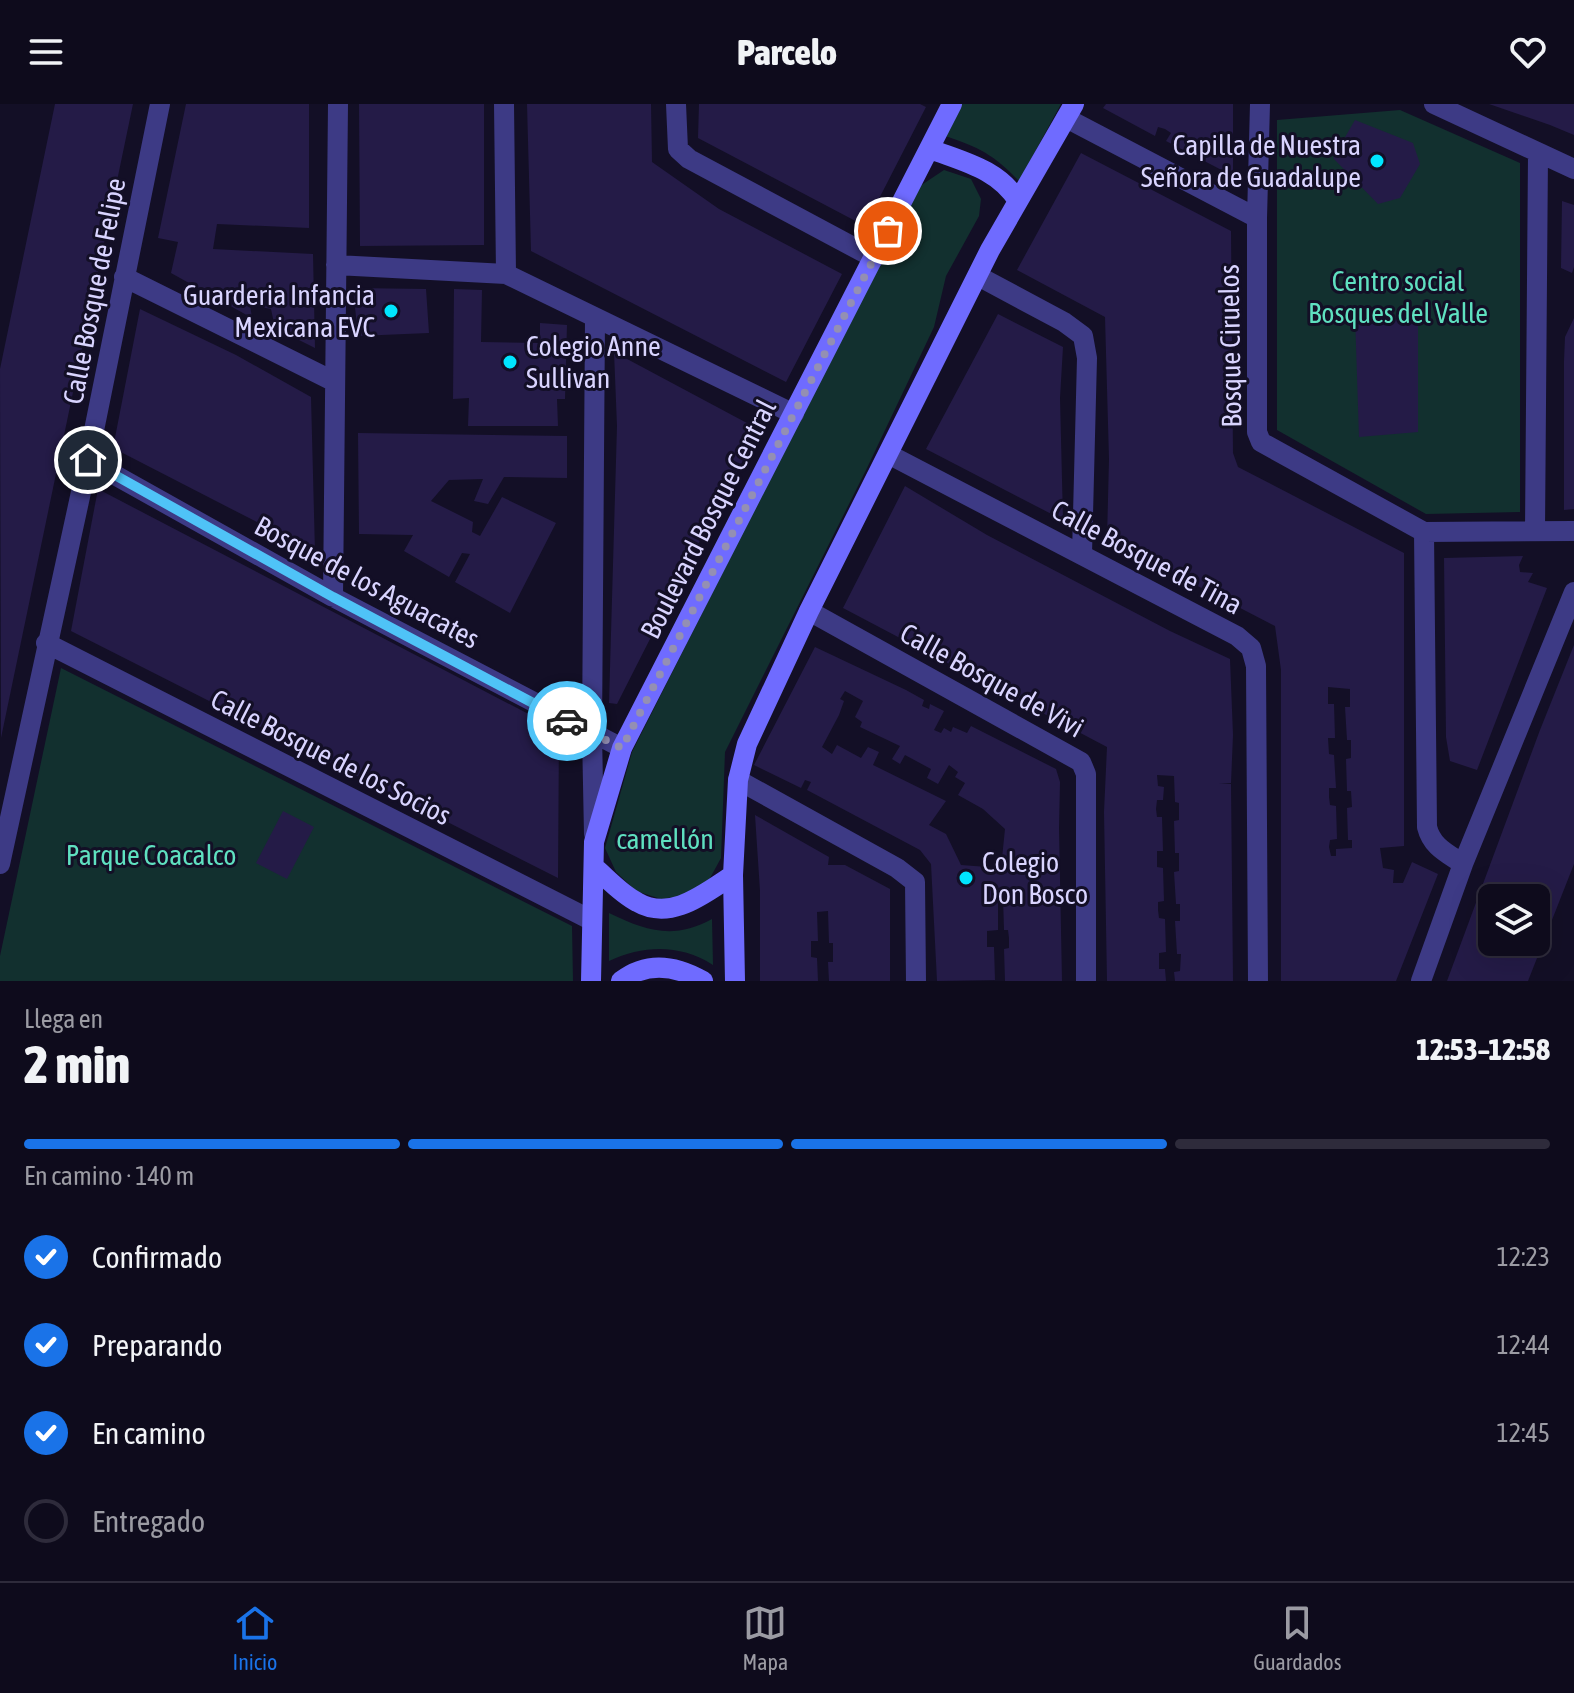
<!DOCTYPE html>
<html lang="es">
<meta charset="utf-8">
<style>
body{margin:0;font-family:"Asap Condensed",sans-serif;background:#1c1929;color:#f1f3f6;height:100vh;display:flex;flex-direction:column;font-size:30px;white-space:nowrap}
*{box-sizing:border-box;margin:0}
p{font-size:26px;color:#9b9ba3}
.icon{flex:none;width:44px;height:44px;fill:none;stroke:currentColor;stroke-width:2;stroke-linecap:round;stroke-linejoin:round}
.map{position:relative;height:877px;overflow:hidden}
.drawer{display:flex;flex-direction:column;background:#0e0b1c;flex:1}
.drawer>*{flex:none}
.fabs{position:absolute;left:1478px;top:780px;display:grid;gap:16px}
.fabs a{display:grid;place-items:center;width:72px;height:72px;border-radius:12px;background:#0e0b1c;box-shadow:0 8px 32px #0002,0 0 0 2px #2e2b3b;font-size:40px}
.pin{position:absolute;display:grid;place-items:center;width:68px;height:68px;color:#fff;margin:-34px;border:4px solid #fff;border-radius:50%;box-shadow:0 2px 8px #0007}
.courier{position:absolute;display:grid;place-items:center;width:80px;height:80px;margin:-40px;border:6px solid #4fc3f7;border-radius:50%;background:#fff;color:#222;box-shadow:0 2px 10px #0007}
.overview em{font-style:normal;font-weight:800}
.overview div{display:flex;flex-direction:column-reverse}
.overview{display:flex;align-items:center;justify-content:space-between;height:136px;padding:0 24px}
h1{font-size:52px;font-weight:800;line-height:60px}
.bar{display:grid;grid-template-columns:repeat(4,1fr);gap:12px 8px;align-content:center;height:96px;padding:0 24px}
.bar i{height:10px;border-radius:6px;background:#2e2b3b}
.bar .selected{background:#1a73e8}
.bar p{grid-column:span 4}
ol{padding:0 24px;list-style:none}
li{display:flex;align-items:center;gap:24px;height:88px}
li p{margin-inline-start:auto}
li .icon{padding:8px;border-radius:50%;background:#1a73e8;color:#fff;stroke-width:4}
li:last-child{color:#9b9ba3}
li i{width:44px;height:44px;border:4px solid #2e2b3b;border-radius:50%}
header{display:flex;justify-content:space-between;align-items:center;height:104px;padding:0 24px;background:#0e0b1c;font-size:36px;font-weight:800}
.tabs{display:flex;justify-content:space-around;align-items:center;height:112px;border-top:2px solid #2e2b3b;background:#0e0b1c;font-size:22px;color:#9b9ba3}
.tabs a{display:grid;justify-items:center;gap:4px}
.tabs .selected{color:#1a73e8}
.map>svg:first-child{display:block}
</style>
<header><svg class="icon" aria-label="menu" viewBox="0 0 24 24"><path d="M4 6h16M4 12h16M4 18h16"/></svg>Parcelo<svg class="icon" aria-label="heart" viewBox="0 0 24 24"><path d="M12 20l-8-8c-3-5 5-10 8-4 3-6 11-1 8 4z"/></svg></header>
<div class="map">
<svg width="1574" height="877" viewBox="0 0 1574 877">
<rect width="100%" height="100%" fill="#130f26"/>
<!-- green -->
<path fill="#12302f" d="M 961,0 L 1061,0 L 1019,77 C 994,51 979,43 945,32 Z
M 1400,6 L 1520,59 L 1520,408 L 1426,410 L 1277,326 L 1277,16 Z
M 944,66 L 971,75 L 981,95 L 979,112 L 946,172 L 934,223 L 867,364 L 725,648 L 721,754 L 709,776 L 688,791 L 661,795 L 636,787 L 616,768 L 605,744 L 632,648 L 917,84 Z
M 61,564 L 572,822 L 573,877 L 0,877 L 0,852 Z
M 609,809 C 646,827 674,836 712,815 L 713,861 C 680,840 644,841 609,857 Z"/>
<!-- building -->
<path fill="#241b47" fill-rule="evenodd" d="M 55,0 L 133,0 L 1,634 L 0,265 Z
M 186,0 L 309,0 L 309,124 L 217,120 L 213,145 L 313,150 L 315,244 L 275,224 L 271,205 L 250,201 L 252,214 L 171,169 L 178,138 L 158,134 Z
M 359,0 L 484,0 L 484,141 L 360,142 Z
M 527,0 L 651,0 L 652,58 L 719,105 L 842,170 L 786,278 L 531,147 Z
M 699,0 L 920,0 L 926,3 L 865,122 L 698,34 Z
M 1106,0 L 1233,0 L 1233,72 L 1166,37 L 1171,29 L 1165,25 L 1158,23 L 1155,32 L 1103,4 Z
M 1489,0 L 1574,0 L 1574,31 L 1550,21 Z
M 1355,16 L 1413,39 L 1420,60 L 1400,94 L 1378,100 L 1333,54 Z
M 1081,49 L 1231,127 L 1233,349 L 1238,363 L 1404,449 L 1404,742 L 1380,744 L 1383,764 L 1394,766 L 1393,779 L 1403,779 L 1412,758 L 1438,770 L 1396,877 L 1281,877 L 1281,566 L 1275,522 L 1107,435 L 1109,355 L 1105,213 L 1017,166 ZM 1328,583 L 1350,585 L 1350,603 L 1345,603 L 1347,636 L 1351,636 L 1351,654 L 1346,655 L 1347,687 L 1351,687 L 1352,703 L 1347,704 L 1348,736 L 1352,736 L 1352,744 L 1336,745 L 1336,752 L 1331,752 L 1329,743 L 1330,736 L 1337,735 L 1336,702 L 1330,701 L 1329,693 L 1329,684 L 1336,684 L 1334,651 L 1329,650 L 1328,634 L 1335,634 L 1334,600 L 1328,600 Z
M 1562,97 L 1574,101 L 1574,163 L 1572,169 L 1561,164 Z
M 353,184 L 426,185 L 429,229 L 358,232 Z
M 454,185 L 482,186 L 481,238 L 540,239 L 540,219 L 567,221 L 565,295 L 557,295 L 558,322 L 468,322 L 469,294 L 453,295 Z
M 140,205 L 236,251 L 311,293 L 315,448 L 113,344 Z
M 998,210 L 1063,243 L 1060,294 L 1063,416 L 926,345 Z
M 1355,211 L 1418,217 L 1418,328 L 1359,333 Z
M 1574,214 L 1574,405 L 1564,406 L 1564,257 L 1565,233 Z
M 614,248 L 760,326 L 716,405 L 617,600 L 609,599 L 617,322 Z
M 358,329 L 567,332 L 567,374 L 504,373 L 488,400 L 474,397 L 483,375 L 449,376 L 431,397 L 473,418 L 472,428 L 480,432 L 502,393 L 556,419 L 510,509 L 455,478 L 470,450 L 462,449 L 449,473 L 404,447 L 413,431 L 359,430 Z
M 905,382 L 987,431 L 1170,527 L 1230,555 L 1233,631 L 1231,679 L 1219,680 L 1231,680 L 1233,877 L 1175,877 L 1174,868 L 1180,867 L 1181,850 L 1177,850 L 1175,817 L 1180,817 L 1180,800 L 1176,800 L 1174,768 L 1179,767 L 1179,749 L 1175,749 L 1174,717 L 1179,716 L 1179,699 L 1175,698 L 1174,672 L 1157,671 L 1158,682 L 1164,683 L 1163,696 L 1157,696 L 1156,705 L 1157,713 L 1162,713 L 1163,747 L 1157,747 L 1157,763 L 1163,764 L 1164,797 L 1158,798 L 1158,806 L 1159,814 L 1165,815 L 1166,848 L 1159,849 L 1159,865 L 1165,865 L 1166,877 L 1107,877 L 1104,708 L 1107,643 L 843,504 Z
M 98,385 L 559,626 L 558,774 L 71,527 Z
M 1523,452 L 1519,461 L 1520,468 L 1533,469 L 1528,478 L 1547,484 L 1477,666 L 1450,657 L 1446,633 L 1444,454 Z
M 1574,541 L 1574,760 L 1528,877 L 1447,877 L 1540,626 ZM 1492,794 L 1536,794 L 1536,838 L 1492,838 Z
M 815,543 L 906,586 L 924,596 L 922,602 L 929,605 L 930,600 L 944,607 L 934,626 L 941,629 L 944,624 L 951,628 L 953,623 L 967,629 L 971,622 L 1056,665 L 1060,678 L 1059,724 L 1062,877 L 1005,877 L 1004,845 L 1009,844 L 1009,834 L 1008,826 L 1004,826 L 1003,793 L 1008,793 L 1008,785 L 998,785 L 998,826 L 987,827 L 987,843 L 994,843 L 995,876 L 937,877 L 931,760 L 920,746 L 807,686 L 811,678 L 805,676 L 801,684 L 754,661 ZM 845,587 L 863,597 L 855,613 L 862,618 L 860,623 L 900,642 L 892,655 L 900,660 L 905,651 L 931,665 L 927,674 L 938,680 L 949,661 L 958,668 L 955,673 L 965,679 L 958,691 L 983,705 L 1005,725 L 1001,764 L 961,761 L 946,730 L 929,721 L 946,697 L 873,661 L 879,648 L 868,643 L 861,654 L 837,641 L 832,650 L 822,643 L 839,611 L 844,597 L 840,595 Z
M 283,707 L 314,723 L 287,775 L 256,759 Z
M 755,711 L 829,753 L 828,761 L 845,761 L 890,785 L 890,877 L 829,877 L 828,858 L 833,858 L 833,839 L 829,839 L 828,807 L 817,808 L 818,837 L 811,837 L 811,853 L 817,854 L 818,877 L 760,877 L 760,787 Z"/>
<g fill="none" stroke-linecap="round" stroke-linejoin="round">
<!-- street -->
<path stroke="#3d3a85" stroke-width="20" d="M 504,0 L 506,170
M 676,0 L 678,45 L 689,55 L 874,154
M 1260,0 L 1257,114 L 1257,328 L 1261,338 L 1424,428 L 1574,427
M 1434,0 L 1574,65
M 1066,14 L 1257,114
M 336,161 L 506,170 L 794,310
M 978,172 L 1064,218 L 1083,232 L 1087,254 L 1082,450
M 124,173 L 335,278
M 888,350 L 1237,532 L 1251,544 L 1256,562 L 1258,877
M 88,356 L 333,493 L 622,644
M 1535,426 L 1538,50
M 1424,428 L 1427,723 C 1432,743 1447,749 1463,760
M 333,493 L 338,0
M 809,507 L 1081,658 L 1086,670 L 1086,877
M 46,539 L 591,816
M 738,676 L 897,764 L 915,778 L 916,877
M 594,730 L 592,630 L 595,215
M 0,760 L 88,356 L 160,0
M 1421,877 L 1463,760 L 1574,488"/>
<!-- secondary -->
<path stroke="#6f6bff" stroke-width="20" d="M 930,45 C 964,58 998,65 1018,97
M 594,763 C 607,774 621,790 637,798 C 671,818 705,789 733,771
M 591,877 L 594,738 L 622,644 L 952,0
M 621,877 C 647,857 675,861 703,877
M 735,877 L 733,771 L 738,676 L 747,640 L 809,507 L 990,146 L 1074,0"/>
</g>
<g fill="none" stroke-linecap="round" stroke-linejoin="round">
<!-- done -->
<path stroke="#948fb3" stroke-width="8" stroke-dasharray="0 14.4" d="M 567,617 L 622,644 L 888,127"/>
<!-- route -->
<path stroke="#4fc3f7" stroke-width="10" d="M 88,356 L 333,493 L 567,617"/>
</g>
<!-- markers -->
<g fill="#00e5ff" stroke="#130f26" stroke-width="3">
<circle cx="1377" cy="57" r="8"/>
<circle cx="391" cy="207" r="8"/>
<circle cx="510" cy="258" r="8"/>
<circle cx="966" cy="774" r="8"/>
</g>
<g text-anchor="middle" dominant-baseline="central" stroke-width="6" stroke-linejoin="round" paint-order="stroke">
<!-- poi labels -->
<g font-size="28" fill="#d9d4ff" stroke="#130f26" text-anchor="end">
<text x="1361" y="41">Capilla de Nuestra<tspan x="1361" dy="32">Señora de Guadalupe</tspan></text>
<text x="375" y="191">Guarderia Infancia<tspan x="375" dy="32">Mexicana EVC</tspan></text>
<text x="526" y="242" text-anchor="start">Colegio Anne<tspan x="526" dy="32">Sullivan</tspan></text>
<text x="982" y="758" text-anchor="start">Colegio<tspan x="982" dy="32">Don Bosco</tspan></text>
</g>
<!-- park labels -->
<g font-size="28" fill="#5fe0c0" stroke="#130f26">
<text x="1398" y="177">Centro social<tspan x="1398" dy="32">Bosques del Valle</tspan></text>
<text x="665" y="735">camellón</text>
<text x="151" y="751">Parque Coacalco</text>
</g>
<!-- street labels -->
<g font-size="28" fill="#d9d4ff" stroke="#130f26">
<text transform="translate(94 187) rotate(-79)">Calle Bosque de Felipe</text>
<text transform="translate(1230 242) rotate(-91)">Bosque Ciruelos</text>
<text transform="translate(708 415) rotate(-63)">Boulevard Bosque Central</text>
<text transform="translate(1147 453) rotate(28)">Calle Bosque de Tina</text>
<text transform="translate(367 478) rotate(28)">Bosque de los Aguacates</text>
<text transform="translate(992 576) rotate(29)">Calle Bosque de Vivi</text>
<text transform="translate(331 653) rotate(27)">Calle Bosque de los Socios</text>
</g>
</g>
</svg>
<div class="fabs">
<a><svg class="icon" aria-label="layers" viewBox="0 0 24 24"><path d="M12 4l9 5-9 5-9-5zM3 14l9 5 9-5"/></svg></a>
</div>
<div class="pin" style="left:888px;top:127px;background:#ea580c"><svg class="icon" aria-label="bag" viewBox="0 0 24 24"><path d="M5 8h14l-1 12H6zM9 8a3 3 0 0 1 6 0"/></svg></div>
<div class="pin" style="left:88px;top:356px;background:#1f2937"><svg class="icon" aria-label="home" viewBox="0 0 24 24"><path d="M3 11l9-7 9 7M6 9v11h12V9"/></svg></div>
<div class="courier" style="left:567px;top:617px"><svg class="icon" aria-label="car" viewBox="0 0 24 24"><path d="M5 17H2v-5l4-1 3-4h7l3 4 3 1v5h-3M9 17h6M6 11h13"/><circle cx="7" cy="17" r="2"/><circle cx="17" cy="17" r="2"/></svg></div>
</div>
<section class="drawer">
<div class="overview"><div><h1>2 min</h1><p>Llega en</p></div><em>12:53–12:58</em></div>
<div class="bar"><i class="selected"></i><i class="selected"></i><i class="selected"></i><i></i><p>En camino · 140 m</p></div>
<ol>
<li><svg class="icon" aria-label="check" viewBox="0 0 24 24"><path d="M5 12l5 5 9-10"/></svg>Confirmado<p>12:23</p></li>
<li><svg class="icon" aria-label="check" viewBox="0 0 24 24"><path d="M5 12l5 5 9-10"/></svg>Preparando<p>12:44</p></li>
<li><svg class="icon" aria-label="check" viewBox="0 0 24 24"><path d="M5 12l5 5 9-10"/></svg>En camino<p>12:45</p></li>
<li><i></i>Entregado</li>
</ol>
</section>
<nav class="tabs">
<a class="selected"><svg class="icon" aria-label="home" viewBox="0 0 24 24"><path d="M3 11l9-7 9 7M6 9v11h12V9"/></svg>Inicio</a>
<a><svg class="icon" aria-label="map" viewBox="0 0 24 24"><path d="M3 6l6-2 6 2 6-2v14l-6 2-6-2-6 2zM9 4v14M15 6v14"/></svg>Mapa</a>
<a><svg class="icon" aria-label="saved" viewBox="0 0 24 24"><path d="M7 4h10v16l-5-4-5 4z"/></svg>Guardados</a>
</nav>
